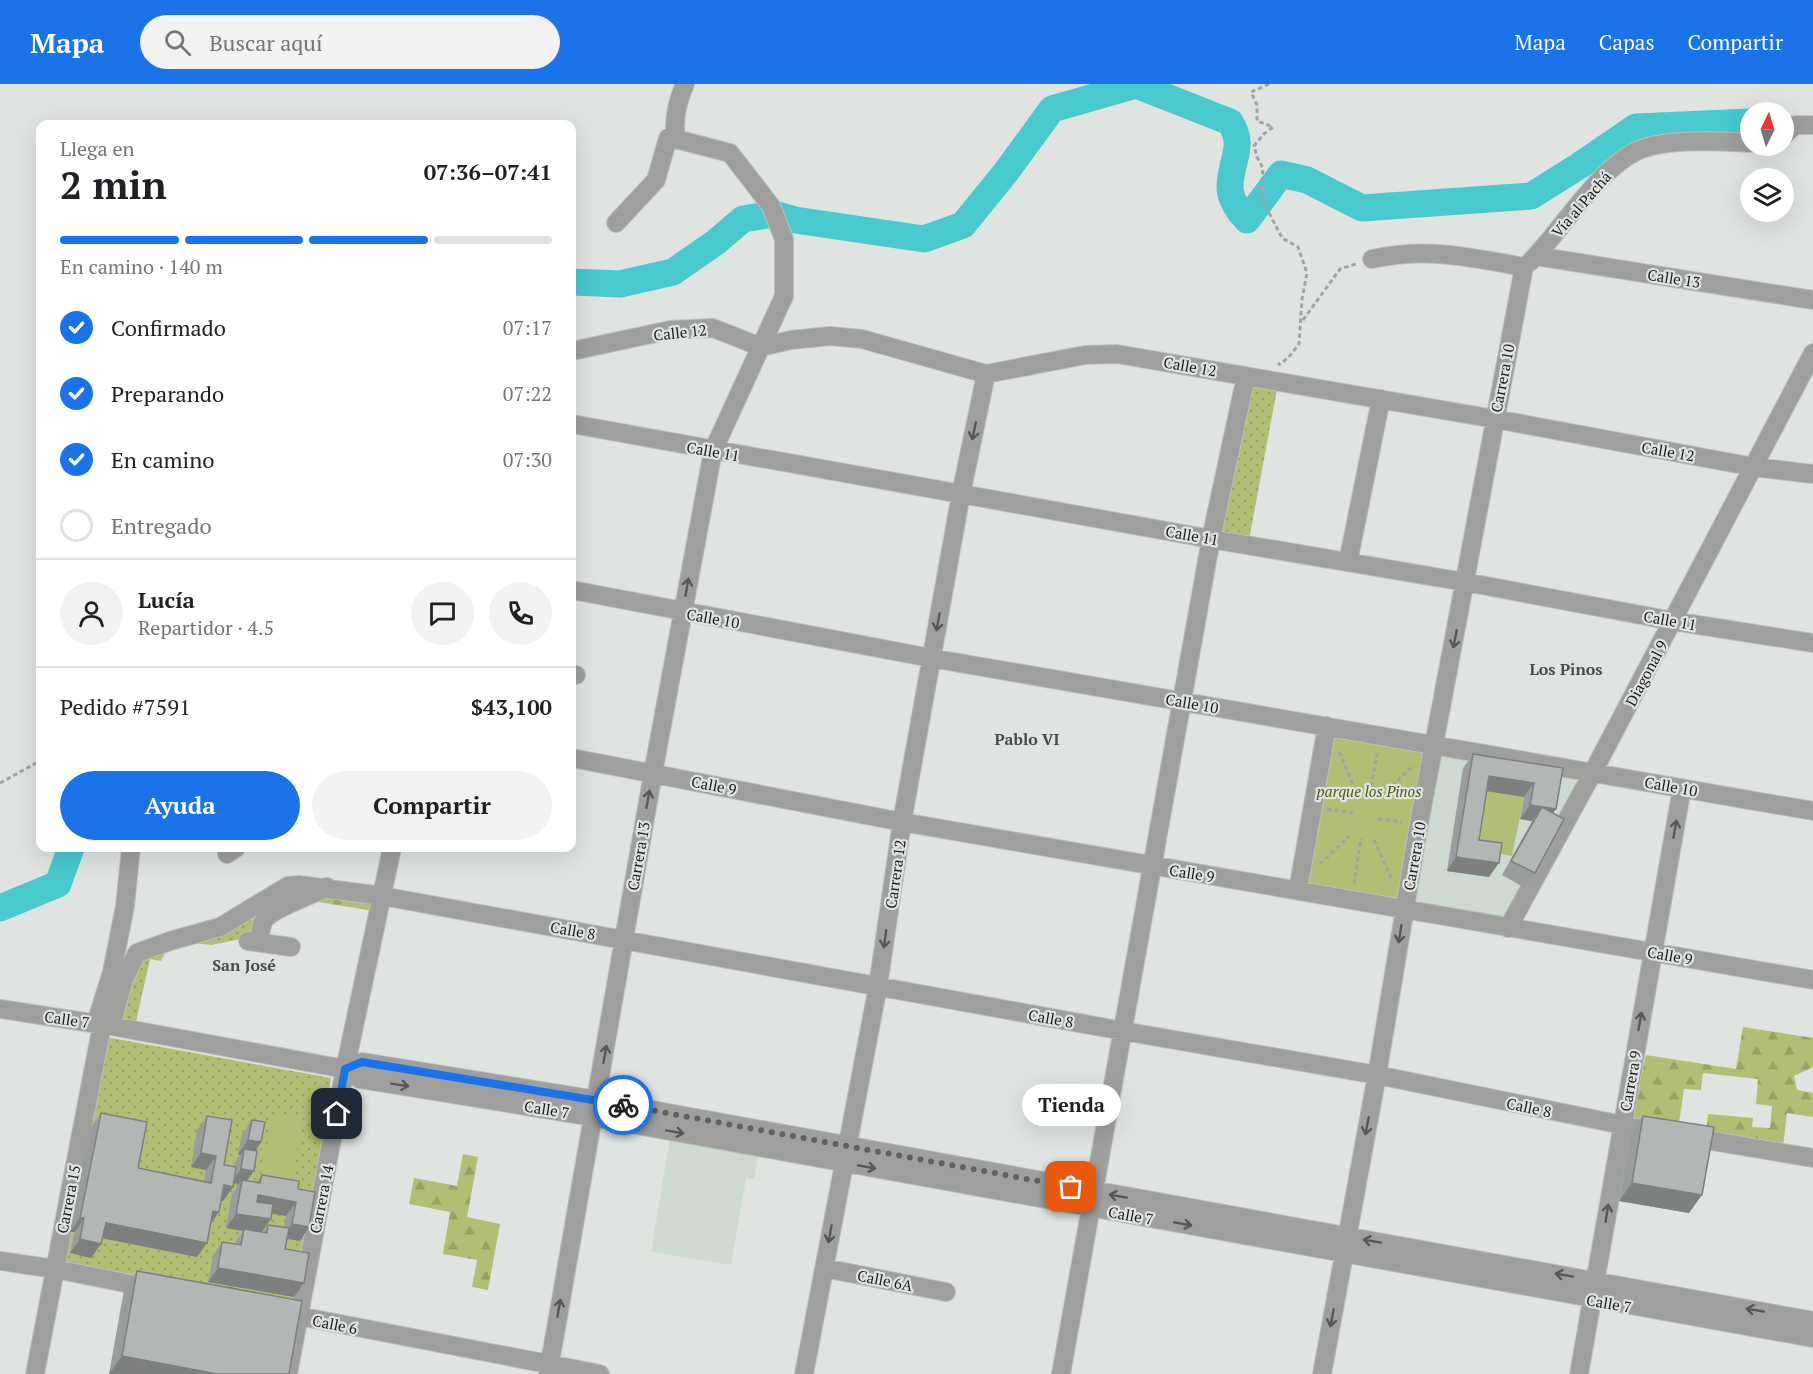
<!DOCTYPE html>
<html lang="es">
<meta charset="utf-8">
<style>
body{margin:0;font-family:"PT Serif",serif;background:#f2f2f2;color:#202124;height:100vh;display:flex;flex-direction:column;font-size:22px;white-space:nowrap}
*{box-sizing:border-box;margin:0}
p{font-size:20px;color:#757577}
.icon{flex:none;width:33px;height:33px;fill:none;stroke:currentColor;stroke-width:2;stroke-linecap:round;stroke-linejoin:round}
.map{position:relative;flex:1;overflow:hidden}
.sheet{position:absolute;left:36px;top:36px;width:540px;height:732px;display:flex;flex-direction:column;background:#fff;border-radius:12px;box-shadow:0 6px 24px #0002}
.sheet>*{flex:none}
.needle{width:39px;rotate:5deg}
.buttons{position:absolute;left:1740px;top:18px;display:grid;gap:12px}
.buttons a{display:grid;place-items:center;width:54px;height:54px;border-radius:50%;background:#fff;box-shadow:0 6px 24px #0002;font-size:30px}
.pin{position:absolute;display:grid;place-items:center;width:51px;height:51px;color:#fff;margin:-26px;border-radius:12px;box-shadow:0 3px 9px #0006}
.courier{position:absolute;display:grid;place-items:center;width:60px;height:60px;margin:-30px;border:4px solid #1a73e8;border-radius:50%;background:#fff;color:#222;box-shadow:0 2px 8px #0007}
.bubble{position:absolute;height:42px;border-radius:21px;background:#fff;box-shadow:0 6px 24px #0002;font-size:20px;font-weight:700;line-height:42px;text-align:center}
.head em{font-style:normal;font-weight:700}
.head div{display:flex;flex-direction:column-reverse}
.head{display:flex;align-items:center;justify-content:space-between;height:102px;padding:0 24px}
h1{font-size:39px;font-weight:700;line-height:45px}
.bar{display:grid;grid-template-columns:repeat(4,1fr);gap:9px 6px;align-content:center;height:72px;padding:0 24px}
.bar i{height:8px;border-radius:4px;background:#e0e0e0}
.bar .selected{background:#1a73e8}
.bar p{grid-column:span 4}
.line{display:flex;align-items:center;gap:15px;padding:0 24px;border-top:2px solid #e0e0e0}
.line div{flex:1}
.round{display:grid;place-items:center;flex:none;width:63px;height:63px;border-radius:32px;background:#f2f2f2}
ol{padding:0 24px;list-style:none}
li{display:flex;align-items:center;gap:18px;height:66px}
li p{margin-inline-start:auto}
li .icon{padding:6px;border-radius:50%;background:#1a73e8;color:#fff;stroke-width:4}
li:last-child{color:#757577}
li i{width:33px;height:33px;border:3px solid #e0e0e0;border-radius:50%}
.primary-button{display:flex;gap:12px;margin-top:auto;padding:12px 24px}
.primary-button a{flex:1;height:69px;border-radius:36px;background:#1a73e8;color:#fff;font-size:24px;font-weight:700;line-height:69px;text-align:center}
.primary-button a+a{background:#f2f2f2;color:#202124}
header{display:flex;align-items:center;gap:36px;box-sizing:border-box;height:84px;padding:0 30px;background:#1a73e8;color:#fff}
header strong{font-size:28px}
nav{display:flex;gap:33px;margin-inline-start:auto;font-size:21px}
.search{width:420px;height:54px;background:#f2f2f2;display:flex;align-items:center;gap:15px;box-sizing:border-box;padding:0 21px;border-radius:33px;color:#757577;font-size:22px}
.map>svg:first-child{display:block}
</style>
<header>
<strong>Mapa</strong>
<div class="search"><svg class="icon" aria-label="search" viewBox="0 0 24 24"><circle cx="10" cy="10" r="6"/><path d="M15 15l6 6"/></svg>Buscar aquí</div>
<nav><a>Mapa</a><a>Capas</a><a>Compartir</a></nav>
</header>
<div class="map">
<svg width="1813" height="1290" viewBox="0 0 1813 1290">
<defs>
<pattern id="grass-dots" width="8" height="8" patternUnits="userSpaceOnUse" patternTransform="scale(1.5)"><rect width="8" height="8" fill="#b2be73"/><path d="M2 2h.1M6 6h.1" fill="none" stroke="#98a363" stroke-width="1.8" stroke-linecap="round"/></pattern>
<pattern id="forest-firs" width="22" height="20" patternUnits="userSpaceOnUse" patternTransform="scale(1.5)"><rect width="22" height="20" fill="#b2be73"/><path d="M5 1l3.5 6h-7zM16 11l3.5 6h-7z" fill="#98a363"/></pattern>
</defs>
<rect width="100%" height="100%" fill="#dfe4e1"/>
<!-- built -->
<path fill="#ced9d1" d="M 1439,667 L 1584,693 L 1506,840 L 1410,821 Z
M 670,1054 L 759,1068 L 754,1095 L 746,1094 L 731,1181 L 651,1168 Z"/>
<!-- grass -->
<path fill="url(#grass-dots)" d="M 1249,296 L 1278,300 L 1249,456 L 1219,451 Z
M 268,824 L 257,855 L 246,854 L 211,861 L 178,857 Z
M 169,861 L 161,877 L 150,875 L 135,942 L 115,938 L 139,872 Z
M 106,953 L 331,994 L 295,1228 L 61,1181 Z"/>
<!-- forest -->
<path fill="url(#forest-firs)" d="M 321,805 L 378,814 L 374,827 L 318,818 Z
M 1743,943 L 1813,954 L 1813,983 L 1794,992 L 1797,1006 L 1813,1009 L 1813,1033 L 1787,1029 L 1783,1063 L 1706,1051 L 1708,1030 L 1753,1034 L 1752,1043 L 1770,1044 L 1772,1022 L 1756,1020 L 1758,995 L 1703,989 L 1701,1006 L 1684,1005 L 1678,1046 L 1631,1037 L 1646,971 L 1736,985 Z
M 463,1070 L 478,1073 L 467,1133 L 500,1140 L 488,1206 L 472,1203 L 477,1176 L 443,1170 L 450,1128 L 409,1120 L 414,1094 L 457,1102 Z"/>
<!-- park -->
<path fill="#b2be73" d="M 1330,647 L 1427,664 L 1398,817 L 1303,801 Z
M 1481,706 L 1524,713 L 1512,772 L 1470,765 Z
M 274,1029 L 303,1035 L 291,1096 L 261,1091 Z"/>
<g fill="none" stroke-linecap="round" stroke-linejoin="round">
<!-- river -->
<path stroke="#49c9ce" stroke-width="27" d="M 572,198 L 620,200 L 673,188 L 716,158 L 743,135 L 774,130 L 795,136 L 924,155 L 963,141 L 1006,88 L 1052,25 L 1136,1 L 1230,38 C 1246,62 1230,78 1230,103 C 1230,115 1239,128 1247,136 L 1281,90 L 1307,96 L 1362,124 L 1531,112 L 1579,82 L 1636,43 L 1750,38
M 0,824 L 58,800 L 71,764"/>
<!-- minor casing -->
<g stroke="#bcc0bd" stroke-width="20">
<path id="minor" d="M 1784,51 L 1795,41 L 1813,41
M 616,139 L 656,96 L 668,54 L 676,50
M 1536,172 L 1813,216
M 1372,175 C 1428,163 1469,173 1524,183
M 1530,178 C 1562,146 1597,86 1637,67 C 1664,54 1721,57 1750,59
M 572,267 L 670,246 L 713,244 L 761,263 L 791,256 L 830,252 L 862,255 L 986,290 L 1085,271 L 1117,270 L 1495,335 L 1754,383 L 1813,390
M 572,340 L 1211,455 L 1465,498 L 1673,537 L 1813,559
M 1348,478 L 1381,315
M 572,506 L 931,574 L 1813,727
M 572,590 L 576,591
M 572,674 L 902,738 L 1813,896
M 227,770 L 236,764
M 1298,806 L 1327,642
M 1508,844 L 1593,688 L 1813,269
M 248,857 L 291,863
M 258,857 C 260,852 261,844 263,838 C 270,824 312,812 327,803
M 0,925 L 111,942 L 345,985 L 360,995 L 593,1033 L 1813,1254
M 96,939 L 112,888 L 125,822 L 131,764
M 111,942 L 124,895 L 137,869 L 170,857 L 220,843 L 288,802 L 299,801 L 382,812 L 1123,947 L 1377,991 L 1657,1048
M 345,985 L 362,978 L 597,1016 L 1813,1237
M 1688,1053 L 1813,1074
M 0,1177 L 55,1185 L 150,1204
M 824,1184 L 946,1208
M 278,1228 L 600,1290
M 35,1290 L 102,941
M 288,1290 L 345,985 L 392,764
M 548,1290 L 653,689 L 713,367 L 784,212 L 784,155 L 771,122 L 730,69 L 676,55 C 673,37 678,16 685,0
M 804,1290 L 878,902 L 902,738 L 961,410 L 986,290
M 1061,1290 L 1211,455 L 1246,292
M 1322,1290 L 1377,991 L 1419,740 L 1524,183
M 1579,1290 L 1682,704"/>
</g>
<!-- path -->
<path stroke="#a0a4a2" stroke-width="3" stroke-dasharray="4.5 3" stroke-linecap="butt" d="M 1269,0 L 1251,8 L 1257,21 L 1257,37 L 1273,43 L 1264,50 L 1254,62 L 1257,73 L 1263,84 L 1261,113 L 1282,154 L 1298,163 L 1307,189 L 1302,215 L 1299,260 L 1288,274 L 1278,281
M 1303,236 L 1340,185 L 1356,180
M 1339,668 L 1356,708
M 0,699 L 40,677
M 1370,710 L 1377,669
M 1381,712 L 1414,681
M 1327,725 L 1353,729
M 1378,735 L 1402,738
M 1374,756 L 1392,796
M 1320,780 L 1349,752
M 1354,800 L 1361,754"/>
<!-- minor -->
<use href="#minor" stroke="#9fa09e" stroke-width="18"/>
</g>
<!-- wall -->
<path fill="#999d9d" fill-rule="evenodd" d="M 1473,670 L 1563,684 L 1553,729 L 1535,789 L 1525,804 L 1502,791 L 1532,737 L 1520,735 L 1524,713 L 1487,707 L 1479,756 L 1489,793 L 1447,787 L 1463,684 Z
M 101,1029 L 138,1084 L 204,1098 L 206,1086 L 191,1083 L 197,1046 L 207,1032 L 224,1081 L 234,1083 L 234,1079 L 240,1071 L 238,1070 L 242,1050 L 252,1036 L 261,1058 L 256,1067 L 247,1097 L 256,1099 L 262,1091 L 298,1105 L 300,1157 L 287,1155 L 285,1165 L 304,1199 L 294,1213 L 208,1198 L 213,1172 L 222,1158 L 234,1160 L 243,1147 L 226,1144 L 232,1110 L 239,1100 L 234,1099 L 233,1103 L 223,1117 L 221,1117 L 219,1128 L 211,1139 L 207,1159 L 197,1173 L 102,1154 L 91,1174 L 70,1169 L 75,1148 L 70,1148 L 91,1043 ZM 272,1129 L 286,1132 L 284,1143 L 268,1141 L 263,1148 L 262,1148 Z
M 1643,1032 L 1689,1129 L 1619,1117 L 1630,1051 Z
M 137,1187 L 289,1290 L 109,1290 L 124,1206 Z"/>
<!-- shaded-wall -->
<path fill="#7d807f" d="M 1489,692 L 1534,699 L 1524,713 L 1479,706 Z
M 1530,721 L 1542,723 L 1532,737 L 1520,735 Z
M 1542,723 L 1556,725 L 1546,739 Z
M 1456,773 L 1499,779 L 1489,793 L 1447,787 Z
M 248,1056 L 261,1058 L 252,1072 L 244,1065 L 240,1071 L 238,1070 Z
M 201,1069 L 216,1072 L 206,1086 L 191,1083 Z
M 241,1085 L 254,1087 L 244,1101 L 242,1096 L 239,1100 L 231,1099 Z
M 1632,1099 L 1702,1111 L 1689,1129 L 1619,1117 Z
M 224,1101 L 233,1103 L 223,1117 L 214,1115 Z
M 258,1111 L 296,1118 L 286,1132 L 248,1126 Z
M 213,1127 L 219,1128 L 209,1142 Z
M 236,1130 L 271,1135 L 261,1149 L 244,1145 L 243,1147 L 226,1144 Z
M 80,1134 L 84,1134 L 75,1148 L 70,1148 Z
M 106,1139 L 207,1159 L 197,1173 L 96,1153 Z
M 292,1140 L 309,1143 L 300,1157 L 283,1154 Z
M 80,1155 L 101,1160 L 91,1174 L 70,1169 Z
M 218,1184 L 304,1199 L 294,1213 L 208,1198 Z
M 122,1272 L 217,1290 L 109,1290 Z"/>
<!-- building -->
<path fill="#b2b7b6" stroke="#7d807f" stroke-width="1.5" d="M 1473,670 L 1563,684 L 1556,725 L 1530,721 L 1534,699 L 1489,692 L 1479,756 L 1502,759 L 1499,779 L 1456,773 Z
M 1542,723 L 1564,735 L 1535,789 L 1511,777 Z
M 101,1029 L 147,1038 L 138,1084 L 211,1099 L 216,1072 L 201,1069 L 207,1032 L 232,1036 L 224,1081 L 236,1083 L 233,1103 L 224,1101 L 219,1128 L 213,1127 L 207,1159 L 106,1139 L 101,1160 L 80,1155 L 84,1134 L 80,1134 Z
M 1643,1032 L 1714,1043 L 1702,1111 L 1632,1099 Z
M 252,1036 L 265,1038 L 261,1058 L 248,1056 Z
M 244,1065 L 257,1067 L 254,1087 L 241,1085 Z
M 262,1091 L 299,1097 L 298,1105 L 315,1108 L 309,1143 L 292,1140 L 296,1118 L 258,1111 L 257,1118 L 273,1120 L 271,1135 L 236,1130 L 242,1096 L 260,1099 Z
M 268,1141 L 289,1144 L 285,1165 L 309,1169 L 304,1199 L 218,1184 L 222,1158 L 241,1161 L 244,1145 L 267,1149 Z
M 137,1187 L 302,1217 L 289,1290 L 217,1290 L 122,1272 Z"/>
<!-- one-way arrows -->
<defs><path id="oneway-shaft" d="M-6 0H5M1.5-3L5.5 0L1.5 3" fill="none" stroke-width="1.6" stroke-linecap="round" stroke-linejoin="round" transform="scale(1.5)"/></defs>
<g stroke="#565756">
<use href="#oneway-shaft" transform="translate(974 347) rotate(102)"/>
<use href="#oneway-shaft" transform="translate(687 503) rotate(-80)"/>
<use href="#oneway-shaft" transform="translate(938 538) rotate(100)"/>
<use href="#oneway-shaft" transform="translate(1455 555) rotate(101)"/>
<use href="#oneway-shaft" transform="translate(648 715) rotate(-80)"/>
<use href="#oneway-shaft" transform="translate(1675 745) rotate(-80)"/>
<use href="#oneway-shaft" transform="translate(1400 850) rotate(99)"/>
<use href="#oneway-shaft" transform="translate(885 855) rotate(98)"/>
<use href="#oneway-shaft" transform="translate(1640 937) rotate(-80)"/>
<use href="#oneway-shaft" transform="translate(605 970) rotate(-80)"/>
<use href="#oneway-shaft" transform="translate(400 1001) rotate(9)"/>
<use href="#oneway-shaft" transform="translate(1367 1042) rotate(101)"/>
<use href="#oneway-shaft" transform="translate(675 1048) rotate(10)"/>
<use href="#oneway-shaft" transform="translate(867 1083) rotate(10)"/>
<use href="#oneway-shaft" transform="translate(1118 1112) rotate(-170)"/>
<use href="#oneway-shaft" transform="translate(1607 1129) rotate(-81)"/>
<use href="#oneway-shaft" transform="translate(1183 1140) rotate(10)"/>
<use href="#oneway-shaft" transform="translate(830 1150) rotate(100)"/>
<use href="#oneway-shaft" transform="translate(1372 1157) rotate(-170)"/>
<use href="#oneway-shaft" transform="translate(1564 1191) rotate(-170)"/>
<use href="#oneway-shaft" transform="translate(559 1224) rotate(-80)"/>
<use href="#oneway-shaft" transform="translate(1755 1226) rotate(-170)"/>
<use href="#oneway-shaft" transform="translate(1332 1234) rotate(100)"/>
</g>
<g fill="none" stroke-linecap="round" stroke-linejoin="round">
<!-- done -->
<path stroke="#606260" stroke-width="6" stroke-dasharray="0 10.8" d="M 623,1021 L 1071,1103"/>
<!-- route -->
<path stroke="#1a73e8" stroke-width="8" d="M 337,1030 L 345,985 L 362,978 L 623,1021"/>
</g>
<g text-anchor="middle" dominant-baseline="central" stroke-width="4.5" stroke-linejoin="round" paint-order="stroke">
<!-- street labels -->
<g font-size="15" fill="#1b1c1b" stroke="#dfe4e1">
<text transform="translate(1581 120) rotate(-49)">Vía al Pachá</text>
<text transform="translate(1674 194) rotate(9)">Calle 13</text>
<text transform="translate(680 248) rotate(-6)">Calle 12</text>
<text transform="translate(1190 282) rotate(10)">Calle 12</text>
<text transform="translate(1502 294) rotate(-79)">Carrera 10</text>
<text transform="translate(713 367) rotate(10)">Calle 11</text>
<text transform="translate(1668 367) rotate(10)">Calle 12</text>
<text transform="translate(1192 451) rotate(10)">Calle 11</text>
<text transform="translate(713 534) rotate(10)">Calle 10</text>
<text transform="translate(1670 536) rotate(10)">Calle 11</text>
<text transform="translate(1646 589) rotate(-62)">Diagonal 9</text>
<text transform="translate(1192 619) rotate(10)">Calle 10</text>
<text transform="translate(714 701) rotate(11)">Calle 9</text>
<text transform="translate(1671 702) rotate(10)">Calle 10</text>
<text transform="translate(638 772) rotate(-80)">Carrera 13</text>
<text transform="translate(1414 772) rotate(-80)">Carrera 10</text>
<text transform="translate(1192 789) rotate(9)">Calle 9</text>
<text transform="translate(895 790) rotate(-82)">Carrera 12</text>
<text transform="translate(573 846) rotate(10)">Calle 8</text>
<text transform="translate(1670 871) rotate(10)">Calle 9</text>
<text transform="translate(1051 934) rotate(10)">Calle 8</text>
<text transform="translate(67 935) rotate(8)">Calle 7</text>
<text transform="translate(1630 997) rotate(-80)">Carrera 9</text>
<text transform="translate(1529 1023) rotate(12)">Calle 8</text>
<text transform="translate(547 1025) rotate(9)">Calle 7</text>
<text transform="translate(68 1115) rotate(-79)">Carrera 15</text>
<text transform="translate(321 1115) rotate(-79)">Carrera 14</text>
<text transform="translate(1131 1131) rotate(10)">Calle 7</text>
<text transform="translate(885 1196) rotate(11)">Calle 6A</text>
<text transform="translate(1609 1219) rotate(10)">Calle 7</text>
<text transform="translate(335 1240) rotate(11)">Calle 6</text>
</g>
<!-- park labels -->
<g font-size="15" font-style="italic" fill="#51591b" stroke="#dfe4e1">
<text x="1369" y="707">parque los Pinos</text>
</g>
<!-- neighbourhood labels -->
<g font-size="16" font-weight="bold" fill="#484c49" stroke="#dfe4e1">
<text x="1566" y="585">Los Pinos</text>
<text x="1027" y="655">Pablo VI</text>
<text x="244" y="881">San José</text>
</g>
</g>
</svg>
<div class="buttons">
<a><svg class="needle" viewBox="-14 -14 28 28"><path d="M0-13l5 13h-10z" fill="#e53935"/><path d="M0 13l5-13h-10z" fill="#757577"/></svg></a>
<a><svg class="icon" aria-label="layers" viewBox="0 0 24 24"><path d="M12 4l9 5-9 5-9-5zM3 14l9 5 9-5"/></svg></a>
</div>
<div class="pin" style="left:1071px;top:1103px;background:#ea580c"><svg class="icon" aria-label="bag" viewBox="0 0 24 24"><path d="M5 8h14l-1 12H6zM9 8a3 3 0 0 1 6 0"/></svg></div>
<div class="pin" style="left:337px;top:1030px;background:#1f2937"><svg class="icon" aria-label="home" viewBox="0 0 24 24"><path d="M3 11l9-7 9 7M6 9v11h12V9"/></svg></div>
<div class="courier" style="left:623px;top:1021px"><svg class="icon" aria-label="bike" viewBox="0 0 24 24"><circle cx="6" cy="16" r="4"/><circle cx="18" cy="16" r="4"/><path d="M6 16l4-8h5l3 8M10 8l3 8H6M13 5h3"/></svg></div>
<div class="bubble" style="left:1022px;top:1000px;width:99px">Tienda</div>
<section class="sheet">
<div class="head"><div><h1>2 min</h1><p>Llega en</p></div><em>07:36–07:41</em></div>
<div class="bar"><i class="selected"></i><i class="selected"></i><i class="selected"></i><i></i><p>En camino · 140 m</p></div>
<ol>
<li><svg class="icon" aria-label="check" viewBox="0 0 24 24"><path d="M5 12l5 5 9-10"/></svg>Confirmado<p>07:17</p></li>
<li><svg class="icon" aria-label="check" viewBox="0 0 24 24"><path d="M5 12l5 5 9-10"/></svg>Preparando<p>07:22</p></li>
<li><svg class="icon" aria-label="check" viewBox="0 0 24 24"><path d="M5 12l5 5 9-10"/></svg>En camino<p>07:30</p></li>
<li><i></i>Entregado</li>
</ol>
<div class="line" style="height:108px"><a class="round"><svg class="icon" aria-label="person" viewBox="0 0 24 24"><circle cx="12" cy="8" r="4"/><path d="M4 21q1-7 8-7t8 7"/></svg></a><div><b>Lucía</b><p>Repartidor · 4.5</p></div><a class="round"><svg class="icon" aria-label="chat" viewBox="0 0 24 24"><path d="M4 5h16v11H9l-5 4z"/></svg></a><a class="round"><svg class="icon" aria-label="phone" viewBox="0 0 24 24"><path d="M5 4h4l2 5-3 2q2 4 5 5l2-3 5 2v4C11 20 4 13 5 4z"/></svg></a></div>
<div class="line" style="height:78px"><div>Pedido #7591</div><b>$43,100</b></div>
<div class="primary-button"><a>Ayuda</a><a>Compartir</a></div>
</section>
</div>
